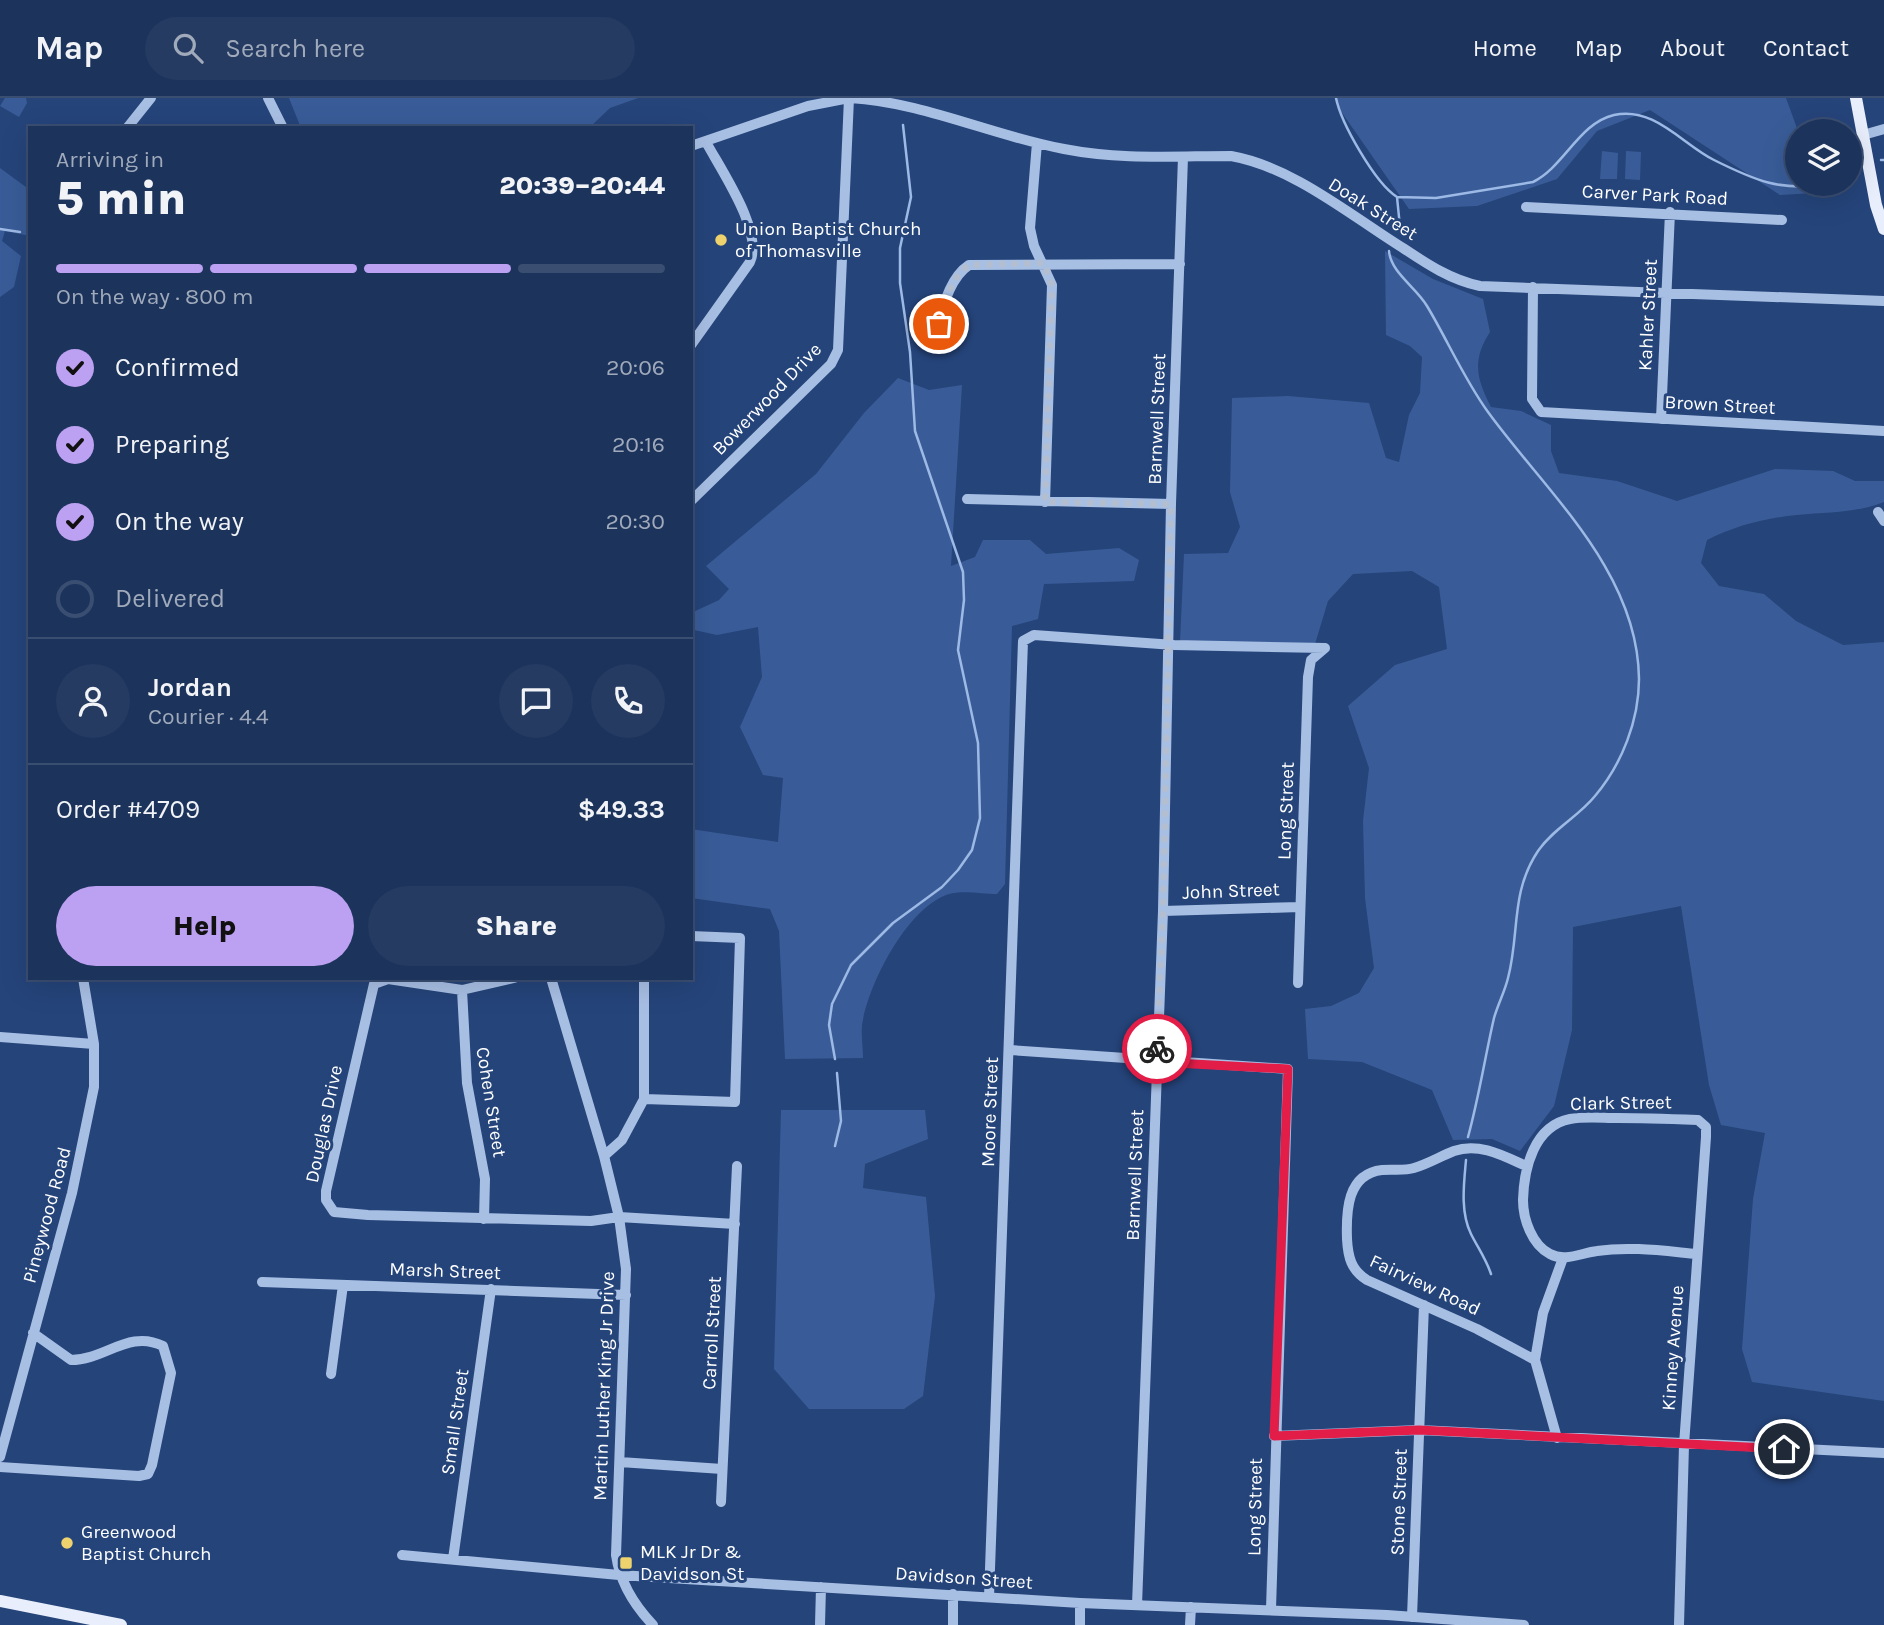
<!DOCTYPE html>
<meta charset="utf-8">
<style>
body{margin:0;font-family:Karla,sans-serif;background:#253b62;color:#f1f3f6;height:100vh;display:flex;flex-direction:column;font-size:26px;white-space:nowrap}
*{box-sizing:border-box;margin:0}
p{font-size:23px;color:#a0aabb}
.icon{flex:none;width:38px;height:38px;fill:none;stroke:currentColor;stroke-width:2;stroke-linecap:round;stroke-linejoin:round}
.map{position:relative;flex:1;overflow:hidden}
.sheet{position:absolute;left:28px;top:28px;width:665px;height:854px;display:flex;flex-direction:column;background:#1c335c;border-radius:0px;box-shadow:0 7px 28px #0002,0 0 0 2px #3a4e72}
.sheet>*{flex:none}
.controls{position:absolute;left:1785px;top:21px;display:grid;gap:14px}
.controls a{display:grid;place-items:center;width:77px;height:77px;border-radius:50%;background:#1c335c;box-shadow:0 7px 28px #0002,0 0 0 2px #3a4e72;font-size:35px}
.pin{position:absolute;display:grid;place-items:center;width:60px;height:60px;color:#fff;margin:-30px;border:4px solid #fff;border-radius:50%;box-shadow:0 2px 7px #0007}
.courier{position:absolute;display:grid;place-items:center;width:70px;height:70px;margin:-35px;border:5px solid #e11d48;border-radius:50%;background:#fff;color:#222;box-shadow:0 2px 9px #0007}
.head em{font-style:normal;font-weight:800}
.head div{display:flex;flex-direction:column-reverse}
.head{display:flex;align-items:center;justify-content:space-between;height:119px;padding:0 28px}
h1{font-size:46px;font-weight:800;line-height:52px}
.bar{display:grid;grid-template-columns:repeat(4,1fr);gap:10px 7px;align-content:center;height:84px;padding:0 28px}
.bar i{height:9px;border-radius:5px;background:#3a4e72}
.bar .on{background:#bca0f2}
.bar p{grid-column:span 4}
.line{display:flex;align-items:center;gap:18px;padding:0 28px;border-top:2px solid #3a4e72}
.line div{flex:1}
.round{display:grid;place-items:center;flex:none;width:74px;height:74px;border-radius:37px;background:#253b62}
ol{padding:0 28px;list-style:none}
li{display:flex;align-items:center;gap:21px;height:77px}
li p{margin-inline-start:auto}
li .icon{padding:7px;border-radius:50%;background:#bca0f2;color:#111;stroke-width:4}
li:last-child{color:#a0aabb}
li i{width:38px;height:38px;border:4px solid #3a4e72;border-radius:50%}
.cta{display:flex;gap:14px;margin-top:auto;padding:14px 28px}
.cta a{flex:1;height:80px;border-radius:42px;background:#bca0f2;color:#111;font-size:28px;font-weight:800;line-height:80px;text-align:center}
.cta a+a{background:#253b62;color:#f1f3f6}
header{display:flex;align-items:center;gap:42px;box-sizing:border-box;height:98px;padding:0 35px;background:#1c335c;border-bottom:2px solid #3a4e72}
header strong{font-size:33px}
nav{display:flex;gap:38px;margin-inline-start:auto;font-size:24px}
.search{width:490px;height:63px;background:#253b62;display:flex;align-items:center;gap:18px;box-sizing:border-box;padding:0 24px;border-radius:38px;color:#a0aabb;font-size:26px}
.map>svg:first-child{display:block}
</style>
<header>
<strong>Map</strong>
<div class="search"><svg class="icon" aria-label="search" viewBox="0 0 24 24"><circle cx="10" cy="10" r="6"/><path d="M15 15l6 6"/></svg>Search here</div>
<nav><a>Home</a><a>Map</a><a>About</a><a>Contact</a></nav>
</header>
<div class="map">
<svg width="1884" height="1527" viewBox="0 0 1884 1527">
<rect width="100%" height="100%" fill="#25447a"/>
<!-- green -->
<path fill="#395c98" d="M 5,0 L 26,0 L 27,5 L 19,19 L 0,8 Z
M 289,0 L 638,0 L 610,10 L 589,30 L 301,30 Z
M 1335,0 L 1786,0 L 1798,33 L 1797,86 L 1830,86 L 1832,94 L 1780,97 L 1650,12 L 1597,33 L 1557,81 L 1477,108 L 1409,111 L 1338,9 Z
M 1602,53 L 1618,55 L 1617,81 L 1600,81 Z
M 1626,53 L 1641,54 L 1640,82 L 1625,81 Z
M 0,70 L 30,92 L 30,138 L 5,133 L 2,143 L 21,158 L 14,189 L 0,199 Z
M 1385,153 L 1433,181 L 1483,201 L 1490,234 C 1472,262 1476,280 1491,309 L 1521,313 L 1551,327 L 1551,353 L 1559,375 L 1617,383 L 1677,403 L 1775,371 L 1833,373 L 1855,383 L 1884,383 L 1884,404 C 1856,415 1827,414 1797,417 C 1765,420 1735,428 1707,442 L 1701,465 L 1719,488 L 1764,496 L 1796,523 L 1843,547 L 1884,544 L 1884,1303 L 1752,1284 L 1742,1251 L 1753,1101 L 1765,1035 L 1721,1027 L 1709,987 L 1681,808 L 1573,829 L 1572,932 L 1554,1008 L 1520,1053 L 1492,1041 L 1453,1042 L 1432,992 L 1362,964 L 1308,961 L 1305,911 L 1331,908 L 1359,895 L 1374,870 L 1365,800 L 1363,723 L 1369,670 L 1348,608 L 1395,567 L 1447,551 L 1439,489 L 1412,473 L 1353,476 L 1328,503 L 1315,546 L 1180,544 L 1184,456 L 1228,455 L 1240,429 L 1230,394 L 1232,300 L 1288,298 L 1369,305 L 1386,360 L 1399,364 L 1409,317 L 1420,295 L 1422,259 L 1410,248 L 1386,237 Z
M 898,280 L 929,292 L 962,287 L 951,468 L 975,459 L 983,442 L 1030,442 L 1046,456 L 1119,450 L 1139,462 L 1134,483 L 1044,486 L 1038,521 L 1012,528 L 1005,786 L 997,796 C 983,796 962,792 949,796 C 907,809 868,887 862,927 C 861,938 863,950 863,960 L 785,961 L 779,833 L 770,811 L 691,800 L 691,731 L 778,744 L 783,680 L 763,677 L 740,629 L 762,579 L 758,529 L 717,537 L 694,532 L 691,535 L 691,515 L 719,502 L 729,491 L 706,468 L 816,376 L 864,315 Z
M 781,1012 L 925,1012 L 928,1041 L 865,1066 L 863,1090 L 926,1099 L 935,1198 L 923,1298 L 904,1311 L 809,1311 L 774,1271 Z"/>
<g fill="none" stroke-linecap="round" stroke-linejoin="round">
<!-- stream -->
<path stroke="#9db9e5" stroke-width="2.5" d="M 1336,0 C 1341,25 1375,85 1397,99 L 1436,100 L 1533,84 C 1564,69 1579,25 1614,17 C 1654,8 1682,46 1714,62 C 1754,82 1781,94 1826,86
M 1881,62 L 1884,62
M 1850,81 L 1853,81
M 1397,99 L 1400,129
M 0,131 L 20,134
M 1389,153 C 1391,175 1416,189 1427,208 C 1448,243 1464,281 1488,314 C 1546,394 1638,473 1639,581 C 1639,622 1622,666 1595,698 C 1578,719 1554,730 1538,753 C 1510,795 1520,835 1508,880 C 1505,893 1498,906 1494,920 C 1485,959 1479,999 1468,1039
M 835,961 L 829,927 L 832,906 L 851,867 L 893,825 L 942,789 L 958,772 L 972,752 L 980,720 L 978,645 L 958,552 L 964,502 L 963,474 L 915,333 L 910,254 L 900,185 L 900,150 L 911,99 L 903,27
M 835,1048 L 841,1023 L 837,975
M 1466,1062 C 1464,1085 1460,1114 1471,1136 C 1478,1150 1486,1161 1491,1176"/>
<!-- minor -->
<path stroke="#a8bfe4" stroke-width="10" d="M 268,0 L 283,30
M 850,0 C 923,4 993,38 1064,51 C 1120,62 1175,58 1231,58 C 1293,69 1350,117 1403,150 C 1427,166 1451,182 1480,188 L 1884,203
M 127,30 L 151,0
M 1863,37 L 1884,31
M 1037,45 L 1030,130 L 1034,148 L 1052,187 L 1045,404
M 691,48 L 808,8 L 849,0
M 1526,109 L 1782,122
M 1533,189 L 1532,301 L 1541,314 L 1884,333
M 932,245 C 941,221 946,182 969,167 L 1180,166
M 691,247 L 750,164 C 764,134 721,72 706,44
M 1661,321 L 1670,114
M 967,401 L 1171,406
M 691,403 L 831,266 L 838,252 L 849,0
M 1878,414 L 1884,423
M 1163,813 L 1300,809
M 514,880 L 462,892 L 388,881 L 374,886 L 326,1093 L 326,1102 L 334,1114 L 368,1117 L 591,1123 L 619,1119 L 735,1126
M 551,880 L 604,1058 L 619,1119 L 626,1171 L 616,1457 C 620,1485 634,1507 653,1527
M 1298,885 L 1308,579 L 1311,562 L 1325,550
M 462,892 L 467,985 L 485,1081 L 484,1121
M 0,939 L 94,946
M 1010,952 L 1288,971 L 1271,1511
M 644,1001 L 735,1004 L 740,840 L 691,838
M 604,1058 L 622,1042 L 644,1001 L 644,880
M 1526,1068 C 1504,1058 1479,1044 1454,1053 C 1441,1058 1428,1066 1414,1070 C 1404,1073 1393,1071 1382,1072 C 1347,1076 1346,1113 1347,1141 C 1348,1159 1351,1172 1367,1182 L 1477,1231 L 1535,1262
M 262,1184 L 626,1197
M 331,1276 L 343,1187
M 1274,1338 L 1419,1332 L 1884,1355
M 1557,1340 L 1535,1262 L 1543,1215 L 1563,1160
M 0,1359 L 72,1095 L 94,989 L 94,946 L 83,880
M 620,1364 L 722,1371
M 0,1369 L 139,1378 L 148,1376 L 152,1367 L 171,1275 L 163,1248 C 129,1231 105,1262 71,1262 L 33,1235
M 721,1404 L 737,1068
M 402,1457 L 619,1477 L 1080,1505 L 1387,1517 L 1524,1527
M 453,1461 L 491,1191
M 989,1499 L 1023,543 L 1034,537 L 1174,547 L 1325,550
M 1080,1505 L 1080,1527
M 1137,1507 L 1163,813 L 1171,406 L 1183,59
M 1412,1519 L 1424,1207
M 820,1527 L 821,1489
M 953,1527 L 953,1496
M 1190,1527 L 1191,1509
M 1679,1527 L 1684,1347 L 1706,1039 L 1706,1029 L 1698,1022 C 1671,1021 1644,1020 1618,1020 C 1602,1020 1585,1018 1570,1021 C 1534,1028 1524,1070 1523,1102 C 1523,1121 1532,1147 1550,1156 C 1565,1164 1581,1155 1597,1153 C 1630,1148 1664,1153 1697,1156"/>
<!-- major -->
<path stroke="#e8eefc" stroke-width="12" d="M 1856,0 L 1876,107 L 1884,131
M 0,1503 L 121,1527"/>
</g>
<g fill="none" stroke-linecap="round" stroke-linejoin="round">
<!-- done -->
<path stroke="#b3bed0" stroke-width="7" stroke-dasharray="0 12.6" d="M 939,226 C 946,206 950,179 969,167 L 1044,165 L 1052,187 L 1045,404 L 1171,406 L 1163,813 L 1157,951"/>
<!-- route -->
<path stroke="#e11d48" stroke-width="9" d="M 1157,951 L 1156,964 L 1288,971 L 1274,1338 L 1419,1332 L 1784,1351"/>
</g>
<!-- markers -->
<g fill="#edd26d" stroke="#25447a" stroke-width="2.5">
<circle cx="721" cy="142" r="7"/>
<circle cx="67" cy="1445" r="7"/>
<rect x="619" y="1458" width="14" height="14" rx="3.5"/>
</g>
<g text-anchor="middle" dominant-baseline="central" stroke-width="6" stroke-linejoin="round" paint-order="stroke">
<!-- street labels -->
<g font-size="19" fill="#fff" stroke="#25447a">
<text transform="translate(1655 97) rotate(3)">Carver Park Road</text>
<text transform="translate(1373 111) rotate(32)">Doak Street</text>
<text transform="translate(1648 217) rotate(-87)">Kahler Street</text>
<text transform="translate(767 301) rotate(-46)">Bowerwood Drive</text>
<text transform="translate(1720 307) rotate(3)">Brown Street</text>
<text transform="translate(1157 321) rotate(-88)">Barnwell Street</text>
<text transform="translate(1286 713) rotate(-88)">Long Street</text>
<text transform="translate(1231 793) rotate(-2)">John Street</text>
<text transform="translate(491 1004) rotate(81)">Cohen Street</text>
<text transform="translate(1621 1005) rotate(-1)">Clark Street</text>
<text transform="translate(990 1014) rotate(-88)">Moore Street</text>
<text transform="translate(324 1026) rotate(-78)">Douglas Drive</text>
<text transform="translate(1135 1077) rotate(-88)">Barnwell Street</text>
<text transform="translate(47 1117) rotate(-75)">Pineywood Road</text>
<text transform="translate(445 1173) rotate(2)">Marsh Street</text>
<text transform="translate(1425 1187) rotate(25)">Fairview Road</text>
<text transform="translate(712 1235) rotate(-87)">Carroll Street</text>
<text transform="translate(1673 1250) rotate(-86)">Kinney Avenue</text>
<text transform="translate(604 1288) rotate(-88)">Martin Luther King Jr Drive</text>
<text transform="translate(455 1324) rotate(-82)">Small Street</text>
<text transform="translate(1399 1404) rotate(-88)">Stone Street</text>
<text transform="translate(1255 1409) rotate(-89)">Long Street</text>
<text transform="translate(964 1480) rotate(4)">Davidson Street</text>
</g>
<!-- poi labels -->
<g font-size="19" fill="#fff" stroke="#25447a" text-anchor="start">
<text x="735" y="131">Union Baptist Church<tspan x="735" dy="22">of Thomasville</tspan></text>
<text x="81" y="1434">Greenwood<tspan x="81" dy="22">Baptist Church</tspan></text>
<text x="640" y="1454">MLK Jr Dr &amp;<tspan x="640" dy="22">Davidson St</tspan></text>
</g>
</g>
</svg>
<div class="controls">
<a><svg class="icon" aria-label="layers" viewBox="0 0 24 24"><path d="M12 4l9 5-9 5-9-5zM3 14l9 5 9-5"/></svg></a>
</div>
<div class="pin" style="left:939px;top:226px;background:#ea580c"><svg class="icon" aria-label="bag" viewBox="0 0 24 24"><path d="M5 8h14l-1 12H6zM9 8a3 3 0 0 1 6 0"/></svg></div>
<div class="pin" style="left:1784px;top:1351px;background:#1f2937"><svg class="icon" aria-label="home" viewBox="0 0 24 24"><path d="M3 11l9-7 9 7M6 9v11h12V9"/></svg></div>
<div class="courier" style="left:1157px;top:951px"><svg class="icon" aria-label="bike" viewBox="0 0 24 24"><circle cx="6" cy="16" r="4"/><circle cx="18" cy="16" r="4"/><path d="M6 16l4-8h5l3 8M10 8l3 8H6M13 5h3"/></svg></div>
<section class="sheet">
<div class="head"><div><h1>5 min</h1><p>Arriving in</p></div><em>20:39–20:44</em></div>
<div class="bar"><i class="on"></i><i class="on"></i><i class="on"></i><i></i><p>On the way · 800 m</p></div>
<ol>
<li><svg class="icon" aria-label="check" viewBox="0 0 24 24"><path d="M5 12l5 5 9-10"/></svg>Confirmed<p>20:06</p></li>
<li><svg class="icon" aria-label="check" viewBox="0 0 24 24"><path d="M5 12l5 5 9-10"/></svg>Preparing<p>20:16</p></li>
<li><svg class="icon" aria-label="check" viewBox="0 0 24 24"><path d="M5 12l5 5 9-10"/></svg>On the way<p>20:30</p></li>
<li><i></i>Delivered</li>
</ol>
<div class="line" style="height:126px"><a class="round"><svg class="icon" aria-label="person" viewBox="0 0 24 24"><circle cx="12" cy="8" r="4"/><path d="M4 21q1-7 8-7t8 7"/></svg></a><div><b>Jordan</b><p>Courier · 4.4</p></div><a class="round"><svg class="icon" aria-label="chat" viewBox="0 0 24 24"><path d="M4 5h16v11H9l-5 4z"/></svg></a><a class="round"><svg class="icon" aria-label="phone" viewBox="0 0 24 24"><path d="M5 4h4l2 5-3 2q2 4 5 5l2-3 5 2v4C11 20 4 13 5 4z"/></svg></a></div>
<div class="line" style="height:91px"><div>Order #4709</div><b>$49.33</b></div>
<div class="cta"><a>Help</a><a>Share</a></div>
</section>
</div>
